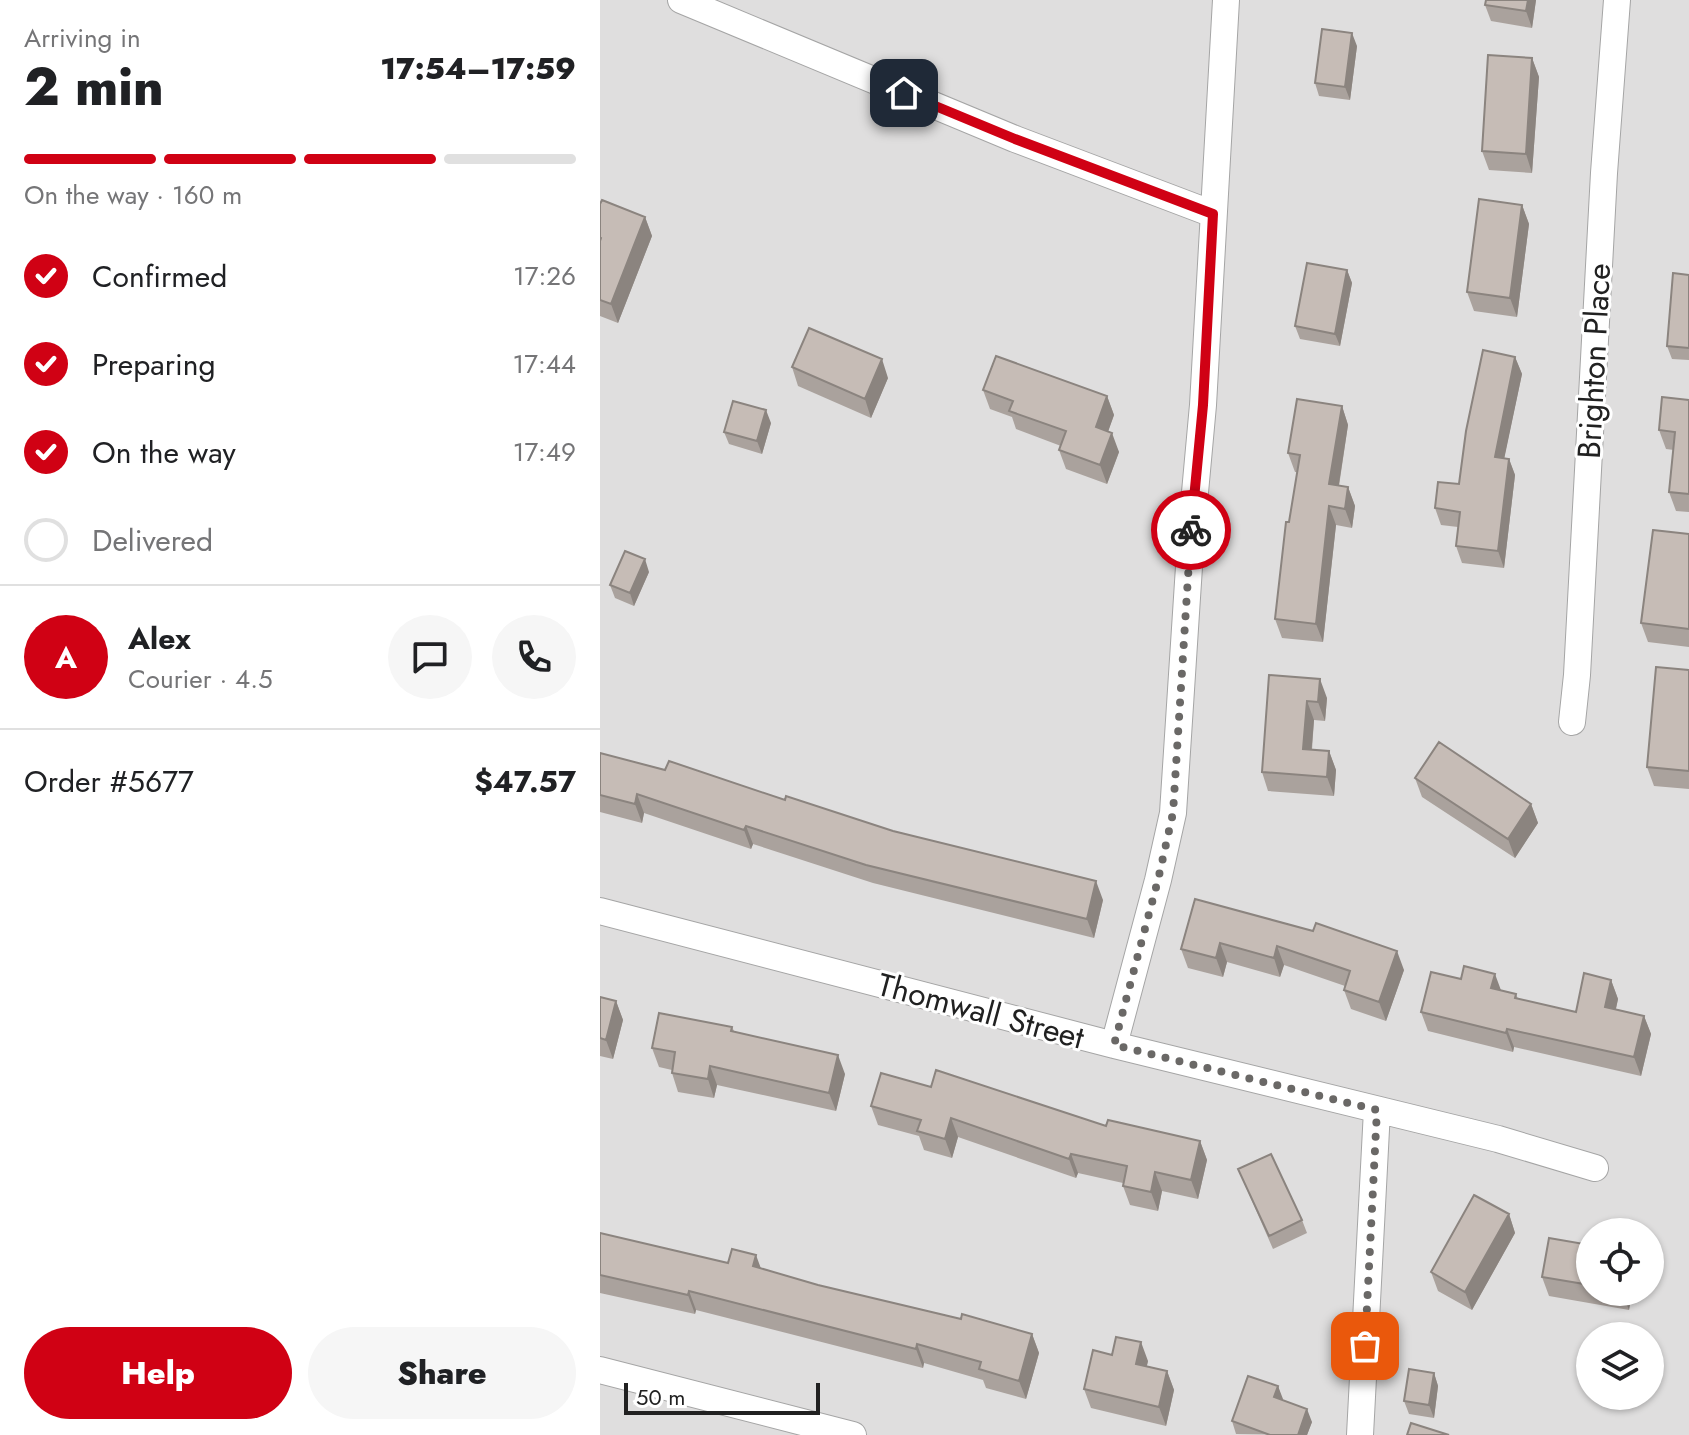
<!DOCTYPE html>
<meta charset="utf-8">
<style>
body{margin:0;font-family:Jost,sans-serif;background:#f6f6f6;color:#202124;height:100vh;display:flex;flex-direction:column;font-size:30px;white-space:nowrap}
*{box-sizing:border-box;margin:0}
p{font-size:26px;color:#757577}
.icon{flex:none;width:44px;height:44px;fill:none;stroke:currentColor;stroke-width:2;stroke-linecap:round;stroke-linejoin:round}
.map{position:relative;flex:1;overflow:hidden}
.details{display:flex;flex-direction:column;background:#fff;width:600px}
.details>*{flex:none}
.tools{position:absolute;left:976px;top:1218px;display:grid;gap:16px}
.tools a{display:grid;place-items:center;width:88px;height:88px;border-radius:50%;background:#fff;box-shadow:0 2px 6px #0004;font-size:40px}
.scale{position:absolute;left:24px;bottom:20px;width:196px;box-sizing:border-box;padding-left:8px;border:4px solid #212121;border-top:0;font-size:22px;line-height:28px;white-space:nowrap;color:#212121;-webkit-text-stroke:6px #fff;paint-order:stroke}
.pin{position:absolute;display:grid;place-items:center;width:68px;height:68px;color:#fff;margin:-34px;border-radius:16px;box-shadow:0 4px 12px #0006}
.courier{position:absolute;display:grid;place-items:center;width:80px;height:80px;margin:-40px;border:6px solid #d00114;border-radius:50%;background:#fff;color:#222;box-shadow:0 2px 10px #0007}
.head em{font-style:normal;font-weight:800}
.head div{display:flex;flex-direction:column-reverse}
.head{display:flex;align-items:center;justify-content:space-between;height:136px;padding:0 24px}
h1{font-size:52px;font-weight:800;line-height:60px}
.bar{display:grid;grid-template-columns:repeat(4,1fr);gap:12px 8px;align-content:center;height:96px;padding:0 24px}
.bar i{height:10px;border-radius:6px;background:#e0e0e0}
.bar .current{background:#d00114}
.bar p{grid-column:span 4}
.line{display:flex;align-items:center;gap:20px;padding:0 24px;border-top:2px solid #e0e0e0}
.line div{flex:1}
.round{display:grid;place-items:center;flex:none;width:84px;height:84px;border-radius:42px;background:#f6f6f6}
ol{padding:0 24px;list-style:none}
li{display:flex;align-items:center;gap:24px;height:88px}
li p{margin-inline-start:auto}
li .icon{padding:8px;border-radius:50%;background:#d00114;color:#fff;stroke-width:4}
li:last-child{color:#757577}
li i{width:44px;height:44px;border:4px solid #e0e0e0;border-radius:50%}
.action{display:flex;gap:16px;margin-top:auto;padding:16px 24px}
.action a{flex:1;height:92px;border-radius:48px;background:#d00114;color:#fff;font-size:32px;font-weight:800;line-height:92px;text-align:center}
.action a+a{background:#f6f6f6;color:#202124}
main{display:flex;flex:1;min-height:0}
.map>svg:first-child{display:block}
</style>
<main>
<section class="details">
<div class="head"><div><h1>2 min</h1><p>Arriving in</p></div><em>17:54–17:59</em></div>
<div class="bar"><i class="current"></i><i class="current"></i><i class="current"></i><i></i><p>On the way · 160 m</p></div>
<ol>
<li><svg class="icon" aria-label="check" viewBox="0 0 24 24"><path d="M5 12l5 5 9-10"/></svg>Confirmed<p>17:26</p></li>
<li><svg class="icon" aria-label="check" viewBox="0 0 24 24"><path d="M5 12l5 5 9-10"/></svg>Preparing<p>17:44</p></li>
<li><svg class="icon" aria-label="check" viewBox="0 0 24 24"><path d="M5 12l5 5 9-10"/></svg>On the way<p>17:49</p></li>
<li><i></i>Delivered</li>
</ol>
<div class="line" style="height:144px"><b class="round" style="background:#d00114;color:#fff">A</b><div><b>Alex</b><p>Courier · 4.5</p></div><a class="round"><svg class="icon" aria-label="chat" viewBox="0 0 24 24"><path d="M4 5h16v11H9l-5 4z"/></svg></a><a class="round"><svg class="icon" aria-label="phone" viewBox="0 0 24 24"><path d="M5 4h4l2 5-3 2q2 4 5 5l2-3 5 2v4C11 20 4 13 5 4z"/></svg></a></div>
<div class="line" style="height:104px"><div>Order #5677</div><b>$47.57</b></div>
<div class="action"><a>Help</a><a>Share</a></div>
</section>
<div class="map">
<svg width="1089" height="1435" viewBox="0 0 1089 1435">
<rect width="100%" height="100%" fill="#f1ede7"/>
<!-- residential -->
<path fill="#dfdede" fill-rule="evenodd" d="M 0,0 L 1089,0 L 1089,1435 L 0,1435 ZM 990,1232 L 1050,1232 L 1050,1292 L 990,1292 ZM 990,1336 L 1050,1336 L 1050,1396 L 990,1396 Z"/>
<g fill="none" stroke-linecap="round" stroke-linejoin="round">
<!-- minor casing -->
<g stroke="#a5a5a5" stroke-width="28">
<path id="minor" d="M 81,0 L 415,139 L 613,214
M 972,722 L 977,675 L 1004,173 L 1017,0
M 0,911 L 514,1045 L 898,1139 L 995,1168
M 514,1045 L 558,880 L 573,813 L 591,536 L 603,405 L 626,0
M 0,1370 L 253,1435
M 760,1435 L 777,1110"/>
</g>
<!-- minor -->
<use href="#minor" stroke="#fff" stroke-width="26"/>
</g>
<!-- wall -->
<path fill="#aaa29d" d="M 886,0 L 936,0 L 932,28 L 891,21 L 885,5 Z
M 757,46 L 750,100 L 719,96 L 715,83 Z
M 932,58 L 939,77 L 932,173 L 889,170 L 882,151 Z
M 0,204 L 45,217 L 52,236 L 18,323 L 0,316 Z
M 922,205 L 929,224 L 917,317 L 874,311 L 867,292 Z
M 747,270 L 752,283 L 740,346 L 700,339 L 695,326 Z
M 1089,275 L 1089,360 L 1072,359 L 1067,346 Z
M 915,357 L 922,374 L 904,458 L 909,459 L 915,475 L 904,568 L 862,563 L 856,546 L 858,527 L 841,525 L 835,508 L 859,484 Z
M 192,367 L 288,378 L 271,418 L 198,386 Z
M 383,390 L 507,396 L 514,415 L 508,431 L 519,452 L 507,484 L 466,469 L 459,450 L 461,446 L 416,429 L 412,417 L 390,409 Z
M 1089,400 L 1089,512 L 1076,511 L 1069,492 L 1074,450 L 1066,449 L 1059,430 Z
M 742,406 L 748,425 L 739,486 L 748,487 L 755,506 L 752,528 L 736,525 L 723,642 L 682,638 L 675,619 L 697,472 L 695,472 L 688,453 Z
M 171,423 L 162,454 L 129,444 L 124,432 Z
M 1089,534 L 1089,647 L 1048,642 L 1041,623 Z
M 49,572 L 34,606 L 15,598 L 10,585 Z
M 1089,670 L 1089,789 L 1054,786 L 1047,767 Z
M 669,675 L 727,698 L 725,721 L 714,720 L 712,750 L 729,751 L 736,770 L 734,796 L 668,791 L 662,772 Z
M 0,753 L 185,800 L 503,900 L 494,938 L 273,883 L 153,844 L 151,849 L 44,813 L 42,823 L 0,812 Z
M 815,778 L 931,804 L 938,823 L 915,858 L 822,797 Z
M 595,899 L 804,970 L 786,1021 L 751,1009 L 744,990 L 745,986 L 684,965 L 680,977 L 627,962 L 623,977 L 588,968 L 581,949 Z
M 861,979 L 916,994 L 918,999 L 976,1012 L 1011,980 L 1018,999 L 1016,1009 L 1044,1016 L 1051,1034 L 1041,1076 L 914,1047 L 913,1052 L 828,1031 L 821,1012 Z
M 0,997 L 16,1001 L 23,1020 L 13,1059 L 0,1056 Z
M 132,1027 L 134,1031 L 245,1074 L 236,1111 L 117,1085 L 114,1098 L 78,1092 L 72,1073 L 72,1070 L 59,1067 L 52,1048 Z
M 331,1087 L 506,1126 L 600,1141 L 607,1160 L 598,1199 L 562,1191 L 558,1211 L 530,1205 L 523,1186 L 523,1183 L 478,1173 L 476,1178 L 358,1137 L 352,1158 L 324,1150 L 319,1136 L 278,1125 L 271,1106 Z
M 638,1169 L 702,1220 L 707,1233 L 673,1249 Z
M 909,1214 L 915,1233 L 872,1310 L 838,1291 L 831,1272 Z
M 0,1233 L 128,1263 L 161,1268 L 218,1285 L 361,1319 L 432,1334 L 439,1353 L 426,1399 L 386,1388 L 383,1380 L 324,1363 L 323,1368 L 96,1310 L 95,1314 L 0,1293 Z
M 990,1245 L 990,1292 L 1032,1292 L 1029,1310 L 949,1296 L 942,1277 Z
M 548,1361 L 547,1366 L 567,1371 L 574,1390 L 566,1426 L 491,1408 L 484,1389 Z
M 834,1373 L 838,1386 L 834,1418 L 809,1414 L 804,1401 Z
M 678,1386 L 682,1400 L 712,1422 L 707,1435 L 636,1434 L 632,1421 Z"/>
<!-- shaded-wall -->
<path fill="#8b847f" d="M 928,0 L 936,0 L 932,28 L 926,11 Z
M 752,33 L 757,46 L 750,100 L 745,87 Z
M 932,58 L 939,77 L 932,173 L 926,154 Z
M 922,205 L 929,224 L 917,317 L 910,298 Z
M 45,217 L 52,236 L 18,323 L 11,304 Z
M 747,270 L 752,283 L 740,346 L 735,334 Z
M 915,357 L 922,374 L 901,474 L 895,457 Z
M 282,359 L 288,378 L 271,418 L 265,399 Z
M 507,396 L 514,415 L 503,446 L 496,427 Z
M 742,406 L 748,425 L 736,503 L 729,484 Z
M 166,410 L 171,423 L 162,454 L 157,441 Z
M 512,433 L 519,452 L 507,484 L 500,465 Z
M 909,459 L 915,475 L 904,568 L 898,551 Z
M 748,487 L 755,506 L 752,528 L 745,509 Z
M 729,506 L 736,525 L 723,642 L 716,624 Z
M 45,559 L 49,572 L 34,606 L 30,593 Z
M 720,679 L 727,698 L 725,721 L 718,702 Z
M 707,701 L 714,720 L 710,768 L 703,749 Z
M 729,751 L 736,770 L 734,796 L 727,777 Z
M 37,794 L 44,813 L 42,823 L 35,804 Z
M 931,804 L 938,823 L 915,858 L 908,839 Z
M 146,826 L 153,844 L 151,849 L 144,830 Z
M 496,881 L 503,900 L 494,938 L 487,919 Z
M 620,943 L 627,962 L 623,977 L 616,958 Z
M 677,946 L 684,965 L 680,977 L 674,958 Z
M 797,951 L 804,970 L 786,1021 L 779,1002 Z
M 895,974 L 902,993 L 891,988 Z
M 1011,980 L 1018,999 L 1012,1026 L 1005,1007 Z
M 16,1001 L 23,1020 L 13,1059 L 6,1040 Z
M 1044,1016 L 1051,1034 L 1041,1076 L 1034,1057 Z
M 907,1029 L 914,1047 L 913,1052 L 906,1033 Z
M 238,1055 L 245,1074 L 236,1111 L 229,1093 Z
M 110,1066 L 117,1085 L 114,1098 L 108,1079 Z
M 351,1118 L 358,1137 L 352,1158 L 345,1139 Z
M 600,1141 L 607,1160 L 598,1199 L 591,1180 Z
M 471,1154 L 478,1173 L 476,1178 L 469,1159 Z
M 555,1172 L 562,1191 L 558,1211 L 551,1192 Z
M 909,1214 L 915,1233 L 872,1310 L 865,1292 Z
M 156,1255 L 163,1274 L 153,1266 Z
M 89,1291 L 96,1310 L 95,1314 L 88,1295 Z
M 1022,1292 L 1032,1292 L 1029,1310 Z
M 432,1334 L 439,1353 L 426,1399 L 419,1381 Z
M 541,1342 L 548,1361 L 542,1383 L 536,1364 Z
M 317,1344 L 324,1363 L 323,1368 L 316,1349 Z
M 567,1371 L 574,1390 L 566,1426 L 559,1407 Z
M 834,1373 L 838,1386 L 834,1418 L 829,1405 Z
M 678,1386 L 683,1399 L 679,1410 L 674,1397 Z
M 707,1409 L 712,1422 L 707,1435 L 698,1435 Z"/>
<!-- building -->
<path fill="#c6bcb6" stroke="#8b847f" stroke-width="2" d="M 886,0 L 928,0 L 926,11 L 885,5 Z
M 722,29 L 752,33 L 745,87 L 715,83 Z
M 888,55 L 932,58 L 926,154 L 882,151 Z
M 879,199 L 922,205 L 910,298 L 867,292 Z
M 2,200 L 45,217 L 11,304 L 0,300 L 0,241 L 1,238 L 0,237 L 0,204 Z
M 707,263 L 747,270 L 735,334 L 695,326 Z
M 1073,273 L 1089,275 L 1089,348 L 1067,346 Z
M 209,328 L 282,359 L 265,399 L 192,367 Z
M 883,350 L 915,357 L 895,457 L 909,459 L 898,551 L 856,546 L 860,512 L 835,508 L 838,482 L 859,484 L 866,431 Z
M 396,356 L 507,396 L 496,427 L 512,433 L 500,465 L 459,450 L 466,431 L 409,411 L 413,401 L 383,390 Z
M 1062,397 L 1089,400 L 1089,494 L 1069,492 L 1075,432 L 1059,430 Z
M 697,399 L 742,406 L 729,484 L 748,487 L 745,509 L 729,506 L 716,624 L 675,619 L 686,522 L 689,522 L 700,455 L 688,453 Z
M 133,401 L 166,410 L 157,441 L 124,432 Z
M 1053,530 L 1089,534 L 1089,629 L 1041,623 Z
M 25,551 L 45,559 L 30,593 L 10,585 Z
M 1056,667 L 1089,670 L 1089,771 L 1047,767 Z
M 669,675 L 720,679 L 718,702 L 707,701 L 703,749 L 729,751 L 727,777 L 662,772 Z
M 839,742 L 931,804 L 908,839 L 815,778 Z
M 0,753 L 65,770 L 69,761 L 185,800 L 186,796 L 293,831 L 496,881 L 487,919 L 266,865 L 146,826 L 144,830 L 37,794 L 35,804 L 0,795 Z
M 595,899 L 713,931 L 716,923 L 797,951 L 779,1002 L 744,990 L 750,971 L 677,946 L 674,958 L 620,943 L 616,958 L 581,949 Z
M 864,966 L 895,974 L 891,988 L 916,994 L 915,998 L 976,1012 L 984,973 L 1011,980 L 1005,1007 L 1044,1016 L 1034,1057 L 907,1029 L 906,1033 L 821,1012 L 831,972 L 861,979 Z
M 0,997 L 16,1001 L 6,1040 L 0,1038 Z
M 59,1013 L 132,1027 L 131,1031 L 238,1055 L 229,1093 L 110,1066 L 108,1079 L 72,1073 L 75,1052 L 52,1048 Z
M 336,1070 L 506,1126 L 508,1120 L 600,1141 L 591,1180 L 555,1172 L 551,1192 L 523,1186 L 527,1166 L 471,1154 L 469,1159 L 351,1118 L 345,1139 L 317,1131 L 321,1120 L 271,1106 L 281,1073 L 331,1087 Z
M 671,1154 L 702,1220 L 669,1236 L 638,1169 Z
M 874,1195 L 909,1214 L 865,1292 L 831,1272 Z
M 0,1233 L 128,1263 L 132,1249 L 156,1255 L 153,1266 L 218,1285 L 361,1319 L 362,1314 L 432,1334 L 419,1381 L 379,1369 L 381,1362 L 317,1344 L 316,1349 L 89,1291 L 88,1295 L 0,1275 Z
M 949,1238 L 990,1245 L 990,1285 L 942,1277 Z
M 516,1337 L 541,1342 L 536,1364 L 567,1371 L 559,1407 L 484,1389 L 493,1350 L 512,1355 Z
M 809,1369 L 834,1373 L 829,1405 L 804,1401 Z
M 648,1376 L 678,1386 L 674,1397 L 707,1409 L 698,1435 L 670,1435 L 632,1421 Z
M 811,1423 L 849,1435 L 807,1435 Z"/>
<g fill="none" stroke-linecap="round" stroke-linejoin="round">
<!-- done -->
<path stroke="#6a6866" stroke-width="8" stroke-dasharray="0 14.4" d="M 591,530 L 573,813 L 558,880 L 514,1045 L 777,1110 L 765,1346"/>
<!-- route -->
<path stroke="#d00114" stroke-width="10" d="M 304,93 L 415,139 L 613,214 L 603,405 L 591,530"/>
</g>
<g text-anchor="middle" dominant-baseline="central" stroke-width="6" stroke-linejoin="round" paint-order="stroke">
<!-- street labels -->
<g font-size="32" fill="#212121" stroke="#fff">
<text transform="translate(994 361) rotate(-87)">Brighton Place</text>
<text transform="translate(381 1011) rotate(15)">Thomwall Street</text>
</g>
</g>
</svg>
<div class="tools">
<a><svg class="icon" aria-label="locate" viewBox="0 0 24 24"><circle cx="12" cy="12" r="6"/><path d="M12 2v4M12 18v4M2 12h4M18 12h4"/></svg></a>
<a><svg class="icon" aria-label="layers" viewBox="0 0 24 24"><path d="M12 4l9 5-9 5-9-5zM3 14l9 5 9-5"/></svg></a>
</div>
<div class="scale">50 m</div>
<div class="pin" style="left:765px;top:1346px;background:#ea580c"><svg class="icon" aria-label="bag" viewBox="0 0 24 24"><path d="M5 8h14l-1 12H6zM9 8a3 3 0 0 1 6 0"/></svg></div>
<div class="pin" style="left:304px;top:93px;background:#1f2937"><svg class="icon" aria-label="home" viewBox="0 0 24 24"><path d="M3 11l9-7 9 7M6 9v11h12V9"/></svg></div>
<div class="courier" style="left:591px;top:530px"><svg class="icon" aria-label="bike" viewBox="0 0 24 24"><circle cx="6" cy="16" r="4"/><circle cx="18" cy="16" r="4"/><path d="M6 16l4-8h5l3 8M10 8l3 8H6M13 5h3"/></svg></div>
</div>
</main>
